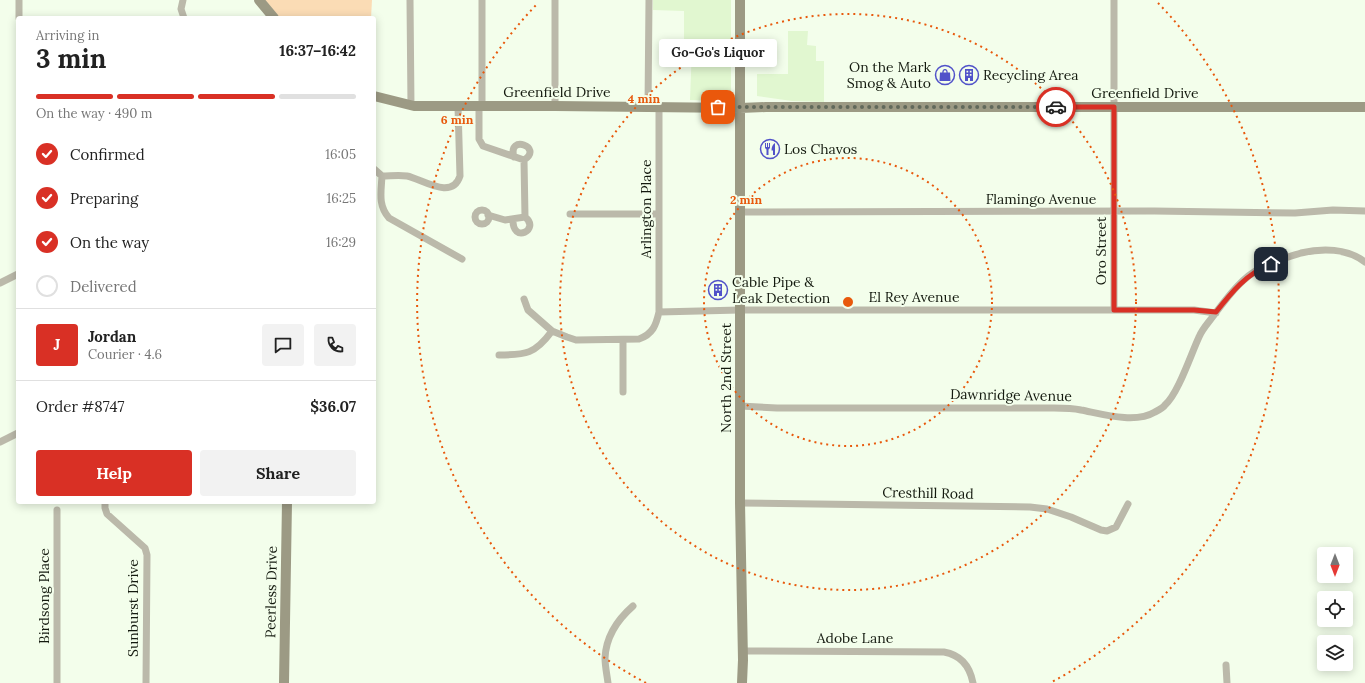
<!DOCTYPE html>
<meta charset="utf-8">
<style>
body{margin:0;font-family:Lora,serif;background:#f2f2f2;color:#222;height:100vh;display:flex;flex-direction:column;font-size:15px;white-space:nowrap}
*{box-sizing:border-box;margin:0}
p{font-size:13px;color:#767676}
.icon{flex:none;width:22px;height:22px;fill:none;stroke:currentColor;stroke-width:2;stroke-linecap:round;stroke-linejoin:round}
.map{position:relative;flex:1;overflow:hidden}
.sheet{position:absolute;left:16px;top:16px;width:360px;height:488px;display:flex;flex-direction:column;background:#fff;border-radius:4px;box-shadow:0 2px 10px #0003}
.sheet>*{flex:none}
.needle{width:26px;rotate:180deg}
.buttons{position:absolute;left:1317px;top:547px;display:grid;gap:8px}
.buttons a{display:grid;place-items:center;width:36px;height:36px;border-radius:4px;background:#fff;box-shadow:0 2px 10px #0003;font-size:20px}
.pin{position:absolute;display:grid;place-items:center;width:34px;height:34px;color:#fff;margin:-17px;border-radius:8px;box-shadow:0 2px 6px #0006}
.courier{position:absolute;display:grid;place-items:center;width:40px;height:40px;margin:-20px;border:3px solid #d93025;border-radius:50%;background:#fff;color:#222;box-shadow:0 1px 5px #0007}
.bubble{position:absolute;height:28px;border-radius:4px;background:#fff;box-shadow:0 2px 10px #0003;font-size:13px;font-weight:700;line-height:28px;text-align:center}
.head em{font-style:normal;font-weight:700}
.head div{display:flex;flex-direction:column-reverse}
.head{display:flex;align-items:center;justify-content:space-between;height:68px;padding:0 20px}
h1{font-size:26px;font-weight:700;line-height:30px}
.bar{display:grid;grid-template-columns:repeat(4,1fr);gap:6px 4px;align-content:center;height:48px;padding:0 20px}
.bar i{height:5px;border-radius:3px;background:#e0e0e0}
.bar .active{background:#d93025}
.bar p{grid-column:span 4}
.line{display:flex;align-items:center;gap:10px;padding:0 20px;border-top:1px solid #e0e0e0}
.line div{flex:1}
.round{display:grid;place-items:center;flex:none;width:42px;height:42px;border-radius:4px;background:#f2f2f2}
ol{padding:0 20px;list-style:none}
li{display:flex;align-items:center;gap:12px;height:44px}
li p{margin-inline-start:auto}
li .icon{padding:4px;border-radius:50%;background:#d93025;color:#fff;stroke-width:4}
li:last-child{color:#767676}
li i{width:22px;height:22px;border:2px solid #e0e0e0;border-radius:50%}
.button{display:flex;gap:8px;margin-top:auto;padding:8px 20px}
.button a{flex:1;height:46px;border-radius:4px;background:#d93025;color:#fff;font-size:16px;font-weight:700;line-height:46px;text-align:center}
.button a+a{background:#f2f2f2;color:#222}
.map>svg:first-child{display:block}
</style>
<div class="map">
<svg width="1365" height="683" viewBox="0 0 1365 683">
<rect width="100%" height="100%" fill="#f3feeb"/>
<!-- built -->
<path fill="#e1f7d0" d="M 653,0 L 731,0 L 731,99 L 727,101 L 690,100 L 692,47 L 684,46 L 684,11 L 653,10 Z
M 788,31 L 808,31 L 807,45 L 816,46 L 816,61 L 824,61 L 824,102 L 792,101 L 757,96 L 757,74 L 788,74 Z"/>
<!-- green -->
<path fill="#fbdcb5" d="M 265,0 L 372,0 L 371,18 L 280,18 Z"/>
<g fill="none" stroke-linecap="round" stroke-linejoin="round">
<!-- street -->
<path stroke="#bbb9aa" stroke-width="7" d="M 19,0 L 19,18
M 183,0 L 181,9 L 184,18
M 410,0 L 411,106
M 1114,0 L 1114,310
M 479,106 L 479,139 L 483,146 L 524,160 L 525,217 L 505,220 L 488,215
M 555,106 L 555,0
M 482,107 L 482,0
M 648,107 L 649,0
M 514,157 C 507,134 544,147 524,160
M 374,169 L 382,176 C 381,193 378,205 389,218 L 462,259
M 382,176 C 390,176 399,175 407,176 C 422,179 452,201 460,176 L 458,107
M475 217a7 7 0 1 1 14 0a7 7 0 1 1-14 0Z
M 740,212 L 1154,211 L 1295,213 L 1333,210 L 1365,211
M 570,214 L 659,214
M 513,219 C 512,245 541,229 525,217
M 0,283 L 18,274
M 524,299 L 528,310 L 552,331 L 567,337 L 576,340 L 639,339 C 653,334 656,325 659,312 L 659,107
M 659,312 L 740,310 L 1194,310 L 1216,313
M 623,340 L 623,392
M 499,355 C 526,355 535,354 552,331
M 740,406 L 777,408 L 1054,408 C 1063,408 1072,408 1081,410 C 1102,414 1135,424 1155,412 C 1159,410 1163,408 1165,405 C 1178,394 1191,354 1199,337 C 1202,329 1209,322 1214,315 C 1227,298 1242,277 1261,268 C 1273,261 1288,257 1301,253 C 1322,248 1347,248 1365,262
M 0,442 L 18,433
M 105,502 L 105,508 L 107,514 L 145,548 L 147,555 L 146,683
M 740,503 L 1030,507 L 1047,509 L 1071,517 L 1101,530 L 1107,531 L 1116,527 L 1128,504
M 57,510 L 57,683
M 743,651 L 944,652 C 961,655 970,667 973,683
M 1226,665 L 1227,683
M 608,683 C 607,675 605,666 605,658 C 606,636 617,620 633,606"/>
<!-- secondary -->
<path stroke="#9c9a84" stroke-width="10" d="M 259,0 L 274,18
M 740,0 L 740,503 L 743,660 L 742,683
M 374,96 L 414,106 L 555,106 L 740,108 L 766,107 L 1365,107
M 284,683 L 287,502"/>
</g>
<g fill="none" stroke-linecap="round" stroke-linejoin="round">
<!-- done -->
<path stroke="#61695b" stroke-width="4" stroke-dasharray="0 7.2" d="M 718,107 L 1056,107"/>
<!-- route -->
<path stroke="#d93025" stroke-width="5" d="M 1056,107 L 1114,107 L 1114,310 L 1194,310 L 1216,312 C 1231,293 1247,273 1271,264"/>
</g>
<!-- distance rings -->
<g fill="none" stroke="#e8590c" stroke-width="2" stroke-dasharray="2 4">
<circle cx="848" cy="302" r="144"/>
<circle cx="848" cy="302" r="288"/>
<path d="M646 683A431 431 0 0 1 538 3M1158 3A431 431 0 0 1 1050 683"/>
</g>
<!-- icons -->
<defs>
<g id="shop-ring" transform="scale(1)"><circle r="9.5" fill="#f3feeb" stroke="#5152c9" stroke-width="1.5"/><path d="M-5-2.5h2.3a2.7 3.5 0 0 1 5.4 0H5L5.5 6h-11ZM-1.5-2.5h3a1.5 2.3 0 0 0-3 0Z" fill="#5152c9"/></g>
<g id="building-ring" transform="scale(1)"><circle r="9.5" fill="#f3feeb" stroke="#5152c9" stroke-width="1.5"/><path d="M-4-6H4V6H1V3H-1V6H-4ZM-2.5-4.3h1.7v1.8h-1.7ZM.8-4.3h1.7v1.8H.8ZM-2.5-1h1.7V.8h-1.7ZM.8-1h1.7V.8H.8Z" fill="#5152c9"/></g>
<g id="restaurant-ring" transform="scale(1)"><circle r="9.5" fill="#f3feeb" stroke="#5152c9" stroke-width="1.5"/><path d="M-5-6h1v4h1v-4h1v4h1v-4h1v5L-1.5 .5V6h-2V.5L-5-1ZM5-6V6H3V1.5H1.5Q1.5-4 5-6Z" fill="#5152c9"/></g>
</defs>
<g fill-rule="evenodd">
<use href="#shop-ring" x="945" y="75"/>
<use href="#building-ring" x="969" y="75"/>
<use href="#restaurant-ring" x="770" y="149"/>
<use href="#building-ring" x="718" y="290"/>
</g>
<g text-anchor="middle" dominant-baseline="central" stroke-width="4" stroke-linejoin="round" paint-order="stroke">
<!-- poi labels -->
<g font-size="14" fill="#13190e" stroke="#f3feeb" text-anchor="start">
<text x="931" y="67" text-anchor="end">On the Mark<tspan x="931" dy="16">Smog &amp; Auto</tspan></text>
<text x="983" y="75">Recycling Area</text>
<text x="784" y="149">Los Chavos</text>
<text x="732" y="282">Cable Pipe &amp;<tspan x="732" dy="16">Leak Detection</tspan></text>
</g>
<!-- street labels -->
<g font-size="14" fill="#13190e" stroke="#f3feeb">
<text x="557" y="92">Greenfield Drive</text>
<text x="1145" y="93">Greenfield Drive</text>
<text x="1041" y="199">Flamingo Avenue</text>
<text transform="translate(646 209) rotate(-90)">Arlington Place</text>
<text transform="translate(1101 251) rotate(-90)">Oro Street</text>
<text x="914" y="297">El Rey Avenue</text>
<text transform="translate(726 378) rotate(-90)">North 2nd Street</text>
<text transform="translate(1011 395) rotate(1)">Dawnridge Avenue</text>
<text transform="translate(928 493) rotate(1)">Cresthill Road</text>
<text transform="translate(271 592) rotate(-89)">Peerless Drive</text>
<text transform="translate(44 596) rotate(-90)">Birdsong Place</text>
<text transform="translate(133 608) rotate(-90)">Sunburst Drive</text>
<text x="855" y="638">Adobe Lane</text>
</g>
</g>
<circle cx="848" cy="302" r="6" fill="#e8590c" stroke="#f3feeb" stroke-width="2"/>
<g font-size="12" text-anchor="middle" font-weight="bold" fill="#e8590c" stroke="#f3feeb" stroke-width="4" stroke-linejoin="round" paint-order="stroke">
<text x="644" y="103">4 min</text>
<text x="457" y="124">6 min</text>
<text x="746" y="204">2 min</text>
</g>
</svg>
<div class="buttons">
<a><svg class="needle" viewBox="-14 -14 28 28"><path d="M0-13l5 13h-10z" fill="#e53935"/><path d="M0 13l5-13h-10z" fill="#767676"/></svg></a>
<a><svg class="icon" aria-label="locate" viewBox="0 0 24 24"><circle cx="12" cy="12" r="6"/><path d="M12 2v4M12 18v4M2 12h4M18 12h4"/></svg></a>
<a><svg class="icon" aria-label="layers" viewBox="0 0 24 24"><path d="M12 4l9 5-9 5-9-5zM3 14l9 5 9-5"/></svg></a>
</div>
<div class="pin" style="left:718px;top:107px;background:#ea580c"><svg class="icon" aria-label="bag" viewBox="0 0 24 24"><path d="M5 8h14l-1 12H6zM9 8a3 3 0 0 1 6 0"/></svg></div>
<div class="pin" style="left:1271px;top:264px;background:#1f2937"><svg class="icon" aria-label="home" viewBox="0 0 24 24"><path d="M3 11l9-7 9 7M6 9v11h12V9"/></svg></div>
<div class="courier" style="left:1056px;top:107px"><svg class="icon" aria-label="car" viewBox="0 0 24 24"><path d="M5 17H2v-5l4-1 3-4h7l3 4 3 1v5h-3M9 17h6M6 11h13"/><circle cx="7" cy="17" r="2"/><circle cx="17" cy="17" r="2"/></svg></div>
<div class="bubble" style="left:659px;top:39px;width:118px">Go-Go's Liquor</div>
<section class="sheet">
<div class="head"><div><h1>3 min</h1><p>Arriving in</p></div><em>16:37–16:42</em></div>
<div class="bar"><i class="active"></i><i class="active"></i><i class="active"></i><i></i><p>On the way · 490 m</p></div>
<ol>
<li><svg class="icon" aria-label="check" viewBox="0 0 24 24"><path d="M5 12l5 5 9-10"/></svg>Confirmed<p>16:05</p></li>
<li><svg class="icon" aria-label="check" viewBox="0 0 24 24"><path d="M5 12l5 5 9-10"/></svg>Preparing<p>16:25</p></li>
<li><svg class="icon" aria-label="check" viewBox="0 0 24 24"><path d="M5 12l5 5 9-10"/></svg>On the way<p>16:29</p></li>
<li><i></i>Delivered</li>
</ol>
<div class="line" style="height:72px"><b class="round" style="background:#d93025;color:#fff">J</b><div><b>Jordan</b><p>Courier · 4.6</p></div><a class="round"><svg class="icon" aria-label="chat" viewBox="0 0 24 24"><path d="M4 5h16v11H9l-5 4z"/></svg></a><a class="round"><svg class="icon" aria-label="phone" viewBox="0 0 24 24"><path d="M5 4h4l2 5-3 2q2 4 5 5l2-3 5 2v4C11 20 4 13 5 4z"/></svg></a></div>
<div class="line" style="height:52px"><div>Order #8747</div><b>$36.07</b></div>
<div class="button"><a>Help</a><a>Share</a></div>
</section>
</div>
